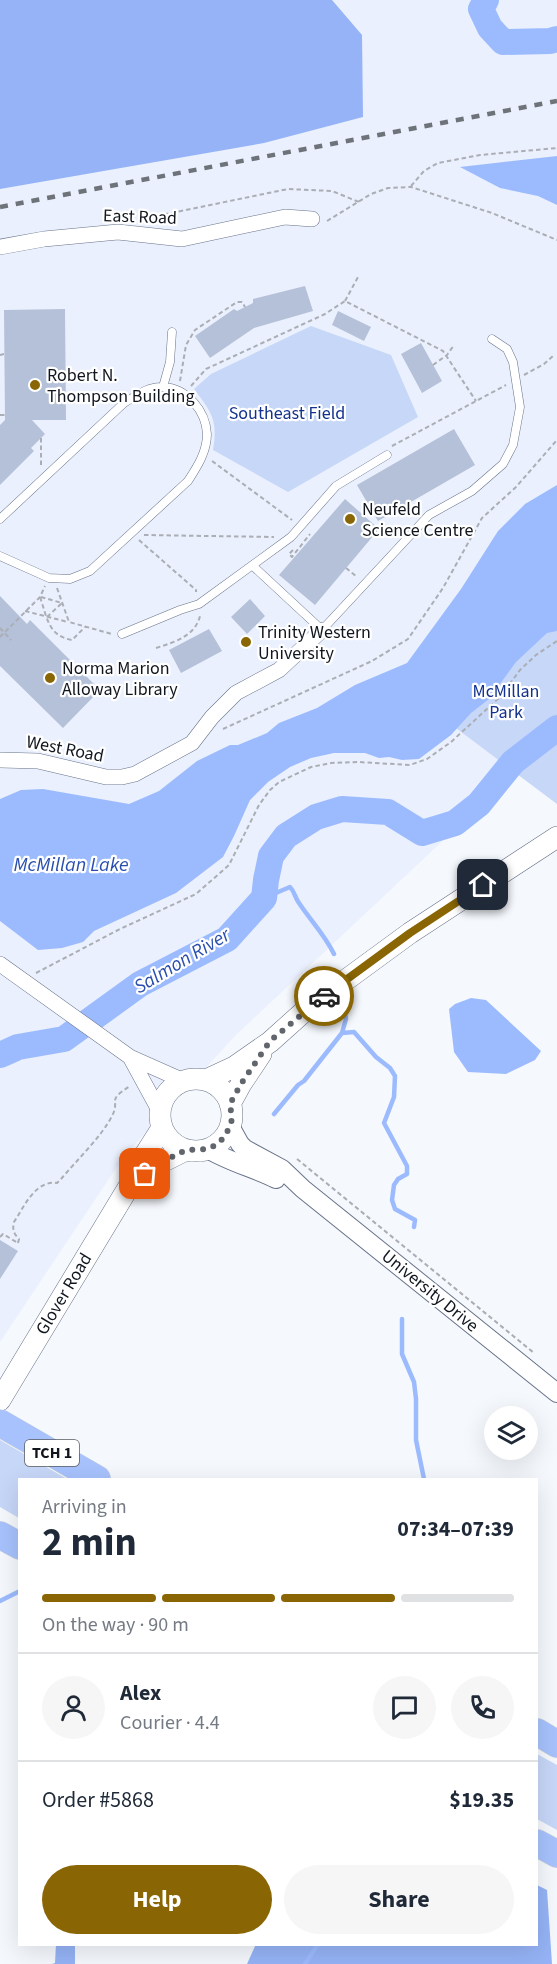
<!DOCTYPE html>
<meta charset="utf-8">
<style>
body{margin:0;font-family:"Source Sans 3",sans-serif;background:#f6f6f7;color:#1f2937;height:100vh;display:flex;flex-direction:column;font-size:22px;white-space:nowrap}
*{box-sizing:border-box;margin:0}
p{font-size:20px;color:#747a83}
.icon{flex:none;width:33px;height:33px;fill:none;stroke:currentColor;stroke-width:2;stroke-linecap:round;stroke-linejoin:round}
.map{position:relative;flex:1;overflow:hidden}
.sheet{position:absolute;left:18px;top:1478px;width:520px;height:468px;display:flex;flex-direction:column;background:#fff;border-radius:0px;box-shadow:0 6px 24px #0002}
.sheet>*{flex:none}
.fabs{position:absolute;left:484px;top:1406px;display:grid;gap:12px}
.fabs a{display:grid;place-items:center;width:54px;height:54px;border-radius:50%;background:#fff;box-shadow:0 6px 24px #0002;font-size:30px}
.pin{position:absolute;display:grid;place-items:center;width:51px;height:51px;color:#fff;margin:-26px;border-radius:12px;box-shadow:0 3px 9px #0006}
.courier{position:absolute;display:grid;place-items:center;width:60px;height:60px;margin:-30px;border:4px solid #896603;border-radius:50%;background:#fff;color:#222;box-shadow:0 2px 8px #0007}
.overview em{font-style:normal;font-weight:700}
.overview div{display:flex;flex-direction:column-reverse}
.overview{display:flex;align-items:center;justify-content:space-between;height:102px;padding:0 24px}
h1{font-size:39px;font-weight:700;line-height:45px}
.bar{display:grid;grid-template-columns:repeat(4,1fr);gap:9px 6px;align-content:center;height:72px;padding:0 24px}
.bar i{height:8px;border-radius:4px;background:#e0e1e3}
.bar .current{background:#896603}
.bar p{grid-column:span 4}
.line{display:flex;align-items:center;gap:15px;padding:0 24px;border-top:2px solid #e0e1e3}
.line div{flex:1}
.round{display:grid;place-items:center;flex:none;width:63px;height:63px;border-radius:32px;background:#f6f6f7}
.action{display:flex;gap:12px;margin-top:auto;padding:12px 24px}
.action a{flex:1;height:69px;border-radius:36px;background:#896603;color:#fff;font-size:24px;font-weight:700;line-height:69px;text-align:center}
.action a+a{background:#f6f6f7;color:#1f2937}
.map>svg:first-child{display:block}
</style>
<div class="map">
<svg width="557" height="1964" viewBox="0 0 557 1964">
<rect width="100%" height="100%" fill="#f5f8fd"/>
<!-- built -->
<path fill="#eaf0fd" d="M 0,0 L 557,0 L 557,576 L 513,762 L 482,804 L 236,1035 L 125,1155 L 0,1342 Z"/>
<!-- green -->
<path fill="#c7d7f8" d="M 311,326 L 391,355 L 418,417 L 288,492 L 213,450 C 218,420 212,413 194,389 L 211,374 Z
M 557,576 L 557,804 L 428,707 Z
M 0,1440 L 67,1479 L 20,1479 L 19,1518 L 0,1507 Z
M 537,1754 L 557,1765 L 557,1830 L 537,1819 Z"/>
<!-- forest -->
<path fill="#95b3f6" d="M 0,0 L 332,0 L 362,35 L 363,117 L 264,143 L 0,189 Z
M 537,1885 L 547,1890 L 552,1964 L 247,1964 L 256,1944 L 537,1944 Z
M 56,1944 L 75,1944 L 75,1964 L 52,1964 L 55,1963 Z"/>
<!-- water -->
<path fill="#9cbbfe" d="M 557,156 L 557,205 L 538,196 L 500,188 L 460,167 Z
M 557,485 L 557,631 L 547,633 L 516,662 L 489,699 L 471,713 L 451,735 L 419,759 L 402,760 L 389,757 L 379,758 L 365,753 L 334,753 L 311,758 L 290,767 L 268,782 L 250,800 L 234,836 L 223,857 L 176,893 L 94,931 L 83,942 L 62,948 L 38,950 L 0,921 L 0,799 L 21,790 L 43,789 L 129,804 L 159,791 L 197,761 L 230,745 L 238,745 L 267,733 L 279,723 L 317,708 L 355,685 L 407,663 L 461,589 L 498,531 L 525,504 Z
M 471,998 L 486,1000 L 541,1051 L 535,1060 L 506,1074 L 468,1072 L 454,1052 L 449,1009 L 455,1004 Z"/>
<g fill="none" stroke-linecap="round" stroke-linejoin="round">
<!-- stream -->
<path stroke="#9cbbfe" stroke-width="4.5" d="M 264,898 L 290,887 C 295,892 295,898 299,903 C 311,921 325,935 334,954
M 345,1013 L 346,1019 L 342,1033 L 354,1032 L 376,1057 L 390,1068 L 395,1076 L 394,1097 L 384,1123 L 407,1166 L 407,1174 L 398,1179 L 394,1185 L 392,1200 L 395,1209 L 415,1220 L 414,1227
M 274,1114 L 298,1085 L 304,1081 L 342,1033
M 402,1319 L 402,1354 L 414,1382 L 416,1399 L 416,1440 L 424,1479
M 0,1601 L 20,1591
M 305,1964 L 318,1944"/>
<!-- river -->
<path stroke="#9cbbfe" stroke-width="26" d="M 486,0 L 481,9 L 490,28 L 503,42 L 550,41 L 557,39
M 0,1055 L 18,1047 L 64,1039 L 140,984 L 227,939 L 264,898 L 266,880 L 271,856 L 286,836 L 316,817 L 342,809 L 388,812 L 422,833 L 455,823 L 479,804 L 513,762 L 557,728"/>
</g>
<!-- building -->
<path fill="#b5c1d9" d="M 305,286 L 313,311 L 254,328 L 210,358 L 195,336 L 234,309 L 237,311 L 253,303 L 253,299 Z
M 65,309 L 66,420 L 32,420 L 45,434 L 31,448 L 34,451 L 0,485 L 0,425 L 5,420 L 4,310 Z
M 338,311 L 371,327 L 364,341 L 332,325 Z
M 421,343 L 442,381 L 422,393 L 401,354 Z
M 454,429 L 475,465 L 378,521 L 357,485 Z
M 345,499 L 379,529 L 315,605 L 279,575 Z
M 0,596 L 27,624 L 30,620 L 100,690 L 63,728 L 0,666 Z
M 250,599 L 265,616 L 247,634 L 231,617 Z
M 209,629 L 222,651 L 181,673 L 169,650 Z
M 0,1240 L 18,1251 L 0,1279 Z"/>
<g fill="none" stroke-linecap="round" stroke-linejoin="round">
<!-- service casing -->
<g stroke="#687389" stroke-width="9">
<path id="service" d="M 163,387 L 170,362 L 172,332
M 0,519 L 124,403 C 136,396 148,386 163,387 C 187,388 206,411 207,434 C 207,452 197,467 188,481 L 90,571 L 70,579 L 49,578 L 0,556
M 253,566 L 322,630 L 429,515 L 472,491 L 503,464 L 513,445 L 520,407 L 513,362 L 507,349 L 492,339
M 122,634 L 180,610 L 199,604 L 291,537 L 336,486 L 387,455"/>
</g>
<!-- minor casing -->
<g stroke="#687389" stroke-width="16">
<path id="minor" d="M 0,247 L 44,239 L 118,232 L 182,239 L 285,217 L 312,219
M 0,760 L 38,761 L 106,777 L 122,777 L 135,774 L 192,743 L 212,717 L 236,693 L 279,670 L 322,630
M 0,964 L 130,1057 L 184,1081
M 130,1057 L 160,1112"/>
</g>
<!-- tertiary casing -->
<g stroke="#687389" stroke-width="20">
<path id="tertiary" d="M 230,1126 L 240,1144 L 245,1149 L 282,1169 L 303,1189 L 557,1393
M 208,1149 C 229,1162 254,1168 276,1179"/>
</g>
<!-- secondary casing -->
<g stroke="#687389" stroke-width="22">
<path id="secondary" d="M160 1115a36 36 0 1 1 72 0a36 36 0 1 1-72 0Z
M 206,1080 L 234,1067 L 270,1042 L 309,1007 L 410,933 L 557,837
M 230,1104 L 241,1084 L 261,1054
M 131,1186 L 158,1164 L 186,1150
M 0,1400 L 128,1188 L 141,1161 L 162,1128"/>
</g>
<!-- motorway casing -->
<g stroke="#d4d5d6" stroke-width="28">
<path id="motorway" d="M 0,1423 L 97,1479
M 0,1535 L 20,1546
M 537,1732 L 557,1744
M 537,1843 L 557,1854"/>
</g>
<!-- path -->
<path stroke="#abaeb4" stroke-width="2" stroke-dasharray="4.5 3" stroke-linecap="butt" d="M 411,186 L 424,171 L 438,163 L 480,155 L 557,148
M 142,219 L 288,189 L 332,191 L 359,202
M 327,221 L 371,194 L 388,188 L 411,187 L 492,213 L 557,240
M 345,301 L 358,277
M 0,355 L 4,354
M 433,365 L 447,355 L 454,345
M 524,375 L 544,364 L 554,355
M 180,381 L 186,345 L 195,330 L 237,302 L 242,302 L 245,307
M 191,386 L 206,369 L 325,314 L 345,301 L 443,351 L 476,401
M 0,415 L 5,415
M 392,446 L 506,385
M 212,461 L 292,520
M 41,465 L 41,438
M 144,535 L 274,537
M 139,540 L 196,590 L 196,592
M 293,550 L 289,554 L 292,557 L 310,534
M 346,568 L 357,577
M 57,588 L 69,622 L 112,634
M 40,597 C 47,617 48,636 72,640 L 85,627
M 41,597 L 62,603
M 25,611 L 68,622
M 47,617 L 62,603
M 0,628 L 11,640
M 0,637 L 40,597 L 45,586
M 156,648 C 175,642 195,636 200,616
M 223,729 L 372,661 L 408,639 L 443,588 L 482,518 L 516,487 L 557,440
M 36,973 L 120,929 L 196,894 L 229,865 L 259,805 L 270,790 L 279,782 L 311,767 L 331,763 L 358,762 L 410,765 L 427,759 L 451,742 L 500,697 L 520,670 L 536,655 L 557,641
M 297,1159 L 534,1353
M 0,1237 L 3,1234 L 18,1243
M 18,1243 L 19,1239 C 14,1234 12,1230 14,1222 C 24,1207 35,1180 57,1183 L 61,1179 C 76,1161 102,1136 112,1116 C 121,1099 105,1102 130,1086"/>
<!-- service -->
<use href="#service" stroke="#fff" stroke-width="8"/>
<!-- minor -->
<use href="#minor" stroke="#fff" stroke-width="15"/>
<!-- tertiary -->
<use href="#tertiary" stroke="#fff" stroke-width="18"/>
<!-- secondary -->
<use href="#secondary" stroke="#fff" stroke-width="21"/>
<!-- motorway -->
<use href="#motorway" stroke="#a7c2fd" stroke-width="27"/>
<!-- rail -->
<path stroke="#6e7279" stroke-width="4.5" stroke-dasharray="8 8" stroke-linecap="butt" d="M 0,207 L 557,101"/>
</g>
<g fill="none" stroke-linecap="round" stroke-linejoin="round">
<!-- done -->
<path stroke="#61656c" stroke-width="6" stroke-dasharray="0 10.8" d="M 145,1174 L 158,1164 L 186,1150 L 208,1149 L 218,1144 L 225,1136 L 230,1126 L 232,1119 L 230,1104 L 241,1084 L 270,1041 L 324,996"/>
<!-- route -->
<path stroke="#896603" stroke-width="8" d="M 324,996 L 410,933 L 483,885"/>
</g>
<!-- markers -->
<g fill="#896603" stroke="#fff" stroke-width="2">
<circle cx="35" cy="385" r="6"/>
<circle cx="350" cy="519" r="6"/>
<circle cx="246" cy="642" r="6"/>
<circle cx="50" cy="678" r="6"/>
</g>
<g text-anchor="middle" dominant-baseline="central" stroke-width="4.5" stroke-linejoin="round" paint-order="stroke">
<!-- shield labels -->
<rect fill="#fff" stroke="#585c62" stroke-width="1.5" x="25" y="1440" width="54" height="26" rx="4.5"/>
<g font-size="16" font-weight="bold" fill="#11161e">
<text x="52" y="1453">TCH 1</text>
</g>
<!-- street labels -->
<g font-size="18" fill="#11161e" stroke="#fff">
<text transform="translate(140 217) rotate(2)">East Road</text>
<text transform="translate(65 749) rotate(11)">West Road</text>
<text transform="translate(430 1291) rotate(39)">University Drive</text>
<text transform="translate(64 1294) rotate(-59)">Glover Road</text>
</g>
<!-- poi labels -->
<g font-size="18" fill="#11161e" stroke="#fff" text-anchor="start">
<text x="47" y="375">Robert N.<tspan x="47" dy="21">Thompson Building</tspan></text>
<text x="362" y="509">Neufeld<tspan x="362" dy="21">Science Centre</tspan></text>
<text x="258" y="632">Trinity Western<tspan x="258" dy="21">University</tspan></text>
<text x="62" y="668">Norma Marion<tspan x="62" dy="21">Alloway Library</tspan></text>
</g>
<!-- park labels -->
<g font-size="18" fill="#13328e" stroke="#fff">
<text x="287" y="413">Southeast Field</text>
<text x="506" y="691">McMillan<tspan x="506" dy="21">Park</tspan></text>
</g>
<!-- water labels -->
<g font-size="20" font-style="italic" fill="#2a4fad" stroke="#fff">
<text x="71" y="865">McMillan Lake</text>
<text transform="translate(182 961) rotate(-31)">Salmon River</text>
</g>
</g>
</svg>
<div class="fabs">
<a><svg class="icon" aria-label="layers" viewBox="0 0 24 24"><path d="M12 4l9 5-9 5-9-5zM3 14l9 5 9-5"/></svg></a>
</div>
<div class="pin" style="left:145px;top:1174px;background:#ea580c"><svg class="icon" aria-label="bag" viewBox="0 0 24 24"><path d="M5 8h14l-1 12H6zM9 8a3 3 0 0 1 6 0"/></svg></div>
<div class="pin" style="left:483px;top:885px;background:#1f2937"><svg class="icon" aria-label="home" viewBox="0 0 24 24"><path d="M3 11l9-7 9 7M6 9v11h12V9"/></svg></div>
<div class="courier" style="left:324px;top:996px"><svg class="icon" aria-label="car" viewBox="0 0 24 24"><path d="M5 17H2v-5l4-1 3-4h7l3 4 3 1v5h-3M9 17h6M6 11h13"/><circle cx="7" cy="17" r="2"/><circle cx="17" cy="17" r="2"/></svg></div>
<section class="sheet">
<div class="overview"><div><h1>2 min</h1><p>Arriving in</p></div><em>07:34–07:39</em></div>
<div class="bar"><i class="current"></i><i class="current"></i><i class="current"></i><i></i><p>On the way · 90 m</p></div>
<div class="line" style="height:108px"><a class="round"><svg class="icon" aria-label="person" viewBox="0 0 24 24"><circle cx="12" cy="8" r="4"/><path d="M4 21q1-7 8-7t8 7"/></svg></a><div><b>Alex</b><p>Courier · 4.4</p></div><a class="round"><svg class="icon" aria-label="chat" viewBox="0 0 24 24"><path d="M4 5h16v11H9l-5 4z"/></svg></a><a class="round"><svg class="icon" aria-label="phone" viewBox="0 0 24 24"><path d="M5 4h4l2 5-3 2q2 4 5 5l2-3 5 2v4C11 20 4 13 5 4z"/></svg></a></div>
<div class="line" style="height:78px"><div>Order #5868</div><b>$19.35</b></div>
<div class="action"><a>Help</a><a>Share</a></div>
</section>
</div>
